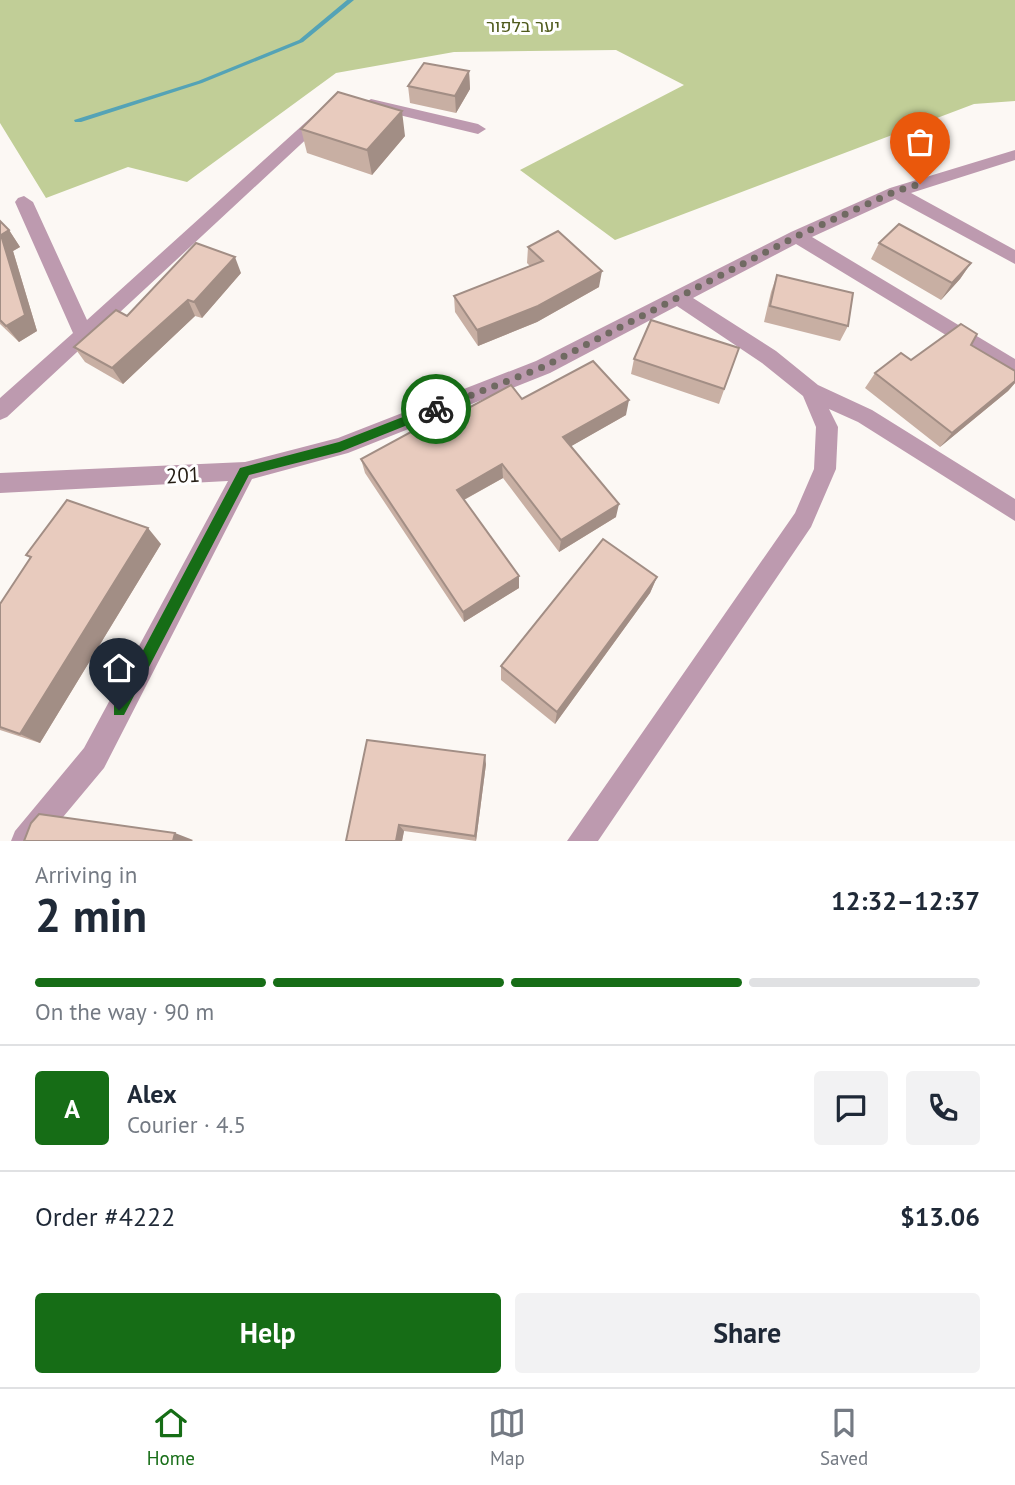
<!DOCTYPE html>
<meta charset="utf-8">
<style>
body{margin:0;font-family:"PT Sans",Heebo,sans-serif;background:#f2f2f3;color:#1f2937;height:100vh;display:flex;flex-direction:column;font-size:26px;white-space:nowrap}
*{box-sizing:border-box;margin:0}
p{font-size:23px;color:#747a83}
.icon{flex:none;width:38px;height:38px;fill:none;stroke:currentColor;stroke-width:2;stroke-linecap:round;stroke-linejoin:round}
.map{position:relative;height:841px;overflow:hidden}
.sheet{display:flex;flex-direction:column;background:#fff;flex:1}
.sheet>*{flex:none}
.pin{position:absolute;display:grid;place-items:center;width:60px;height:60px;color:#fff;margin:-72px -30px;border-radius:50% 50% 50% 0;rotate:-45deg;box-shadow:0 0 7px #0007}
.pin .icon{rotate:45deg}
.courier{position:absolute;display:grid;place-items:center;width:70px;height:70px;margin:-35px;border:5px solid #166d16;border-radius:50%;background:#fff;color:#222;box-shadow:0 2px 9px #0007}
.headline em{font-style:normal;font-weight:800}
.headline div{display:flex;flex-direction:column-reverse}
.headline{display:flex;align-items:center;justify-content:space-between;height:119px;padding:0 35px}
h1{font-size:46px;font-weight:800;line-height:52px}
.bar{display:grid;grid-template-columns:repeat(4,1fr);gap:10px 7px;align-content:center;height:84px;padding:0 35px}
.bar i{height:9px;border-radius:5px;background:#e0e1e3}
.bar .on{background:#166d16}
.bar p{grid-column:span 4}
.line{display:flex;align-items:center;gap:18px;padding:0 35px;border-top:2px solid #e0e1e3}
.line div{flex:1}
.round{display:grid;place-items:center;flex:none;width:74px;height:74px;border-radius:7px;background:#f2f2f3}
.cta{display:flex;gap:14px;margin-top:auto;padding:14px 35px}
.cta a{flex:1;height:80px;border-radius:7px;background:#166d16;color:#fff;font-size:28px;font-weight:800;line-height:80px;text-align:center}
.cta a+a{background:#f2f2f3;color:#1f2937}
.tab-bar{display:flex;justify-content:space-around;align-items:center;height:98px;border-top:2px solid #e0e1e3;background:#fff;font-size:19px;color:#747a83}
.tab-bar a{display:grid;justify-items:center;gap:4px}
.tab-bar .on{color:#166d16}
.map>svg:first-child{display:block}
</style>
<div class="map">
<svg width="1015" height="841" viewBox="0 0 1015 841">
<rect width="100%" height="100%" fill="#fcf8f4"/>
<!-- green -->
<path fill="#c1ce97" d="M 0,0 L 1015,0 L 1015,101 L 974,104 L 615,240 L 520,170 L 684,85 L 616,50 L 454,52 L 336,73 L 187,182 L 128,167 L 46,198 L 0,123 Z"/>
<g fill="none" stroke-linecap="round" stroke-linejoin="round">
<!-- stream -->
<path fill="#54a3b6" fill-rule="evenodd" d="M 347,0 L 354,0 L 303,42 L 202,83 L 81,122 L 75,122 L 74,120 L 198,81 L 299,40 Z"/>
<!-- minor -->
<path fill="#bd9aaf" fill-rule="evenodd" d="M 371,99 L 478,124 L 486,129 L 478,134 L 366,107 L 363,104 Z
M 322,111 L 328,113 L 328,119 L 7,417 L 0,420 L 0,398 L 73,333 L 15,202 L 18,198 L 24,196 L 33,202 L 87,320 L 316,113 Z
M 1015,150 L 1015,160 L 911,193 L 1015,250 L 1015,264 L 895,199 L 812,237 L 1015,359 L 1015,377 L 796,244 L 693,298 L 776,351 L 818,385 L 872,410 L 1015,499 L 1015,521 L 858,422 L 829,409 L 838,427 L 836,469 L 811,527 L 598,841 L 567,841 L 795,513 L 814,469 L 816,427 L 803,396 L 762,363 L 677,306 L 550,373 L 348,453 L 252,479 L 104,768 L 43,841 L 11,841 L 15,831 L 84,748 L 228,481 L 0,493 L 0,473 L 245,462 L 338,438 L 536,361 L 791,232 L 890,188 Z"/>
</g>
<!-- wall -->
<path fill="#c8afa3" d="M 469,71 L 470,89 L 456,113 L 410,103 L 408,86 Z
M 301,129 L 405,136 L 372,175 L 307,153 Z
M 0,221 L 9,230 L 20,247 L 13,251 L 37,331 L 19,342 L 0,324 Z
M 879,243 L 971,263 L 960,279 L 941,300 L 871,259 Z
M 528,247 L 599,287 L 537,322 L 478,346 L 455,312 L 454,296 L 530,266 L 527,263 Z
M 241,273 L 202,318 L 195,316 L 123,384 L 85,362 L 74,347 L 127,316 Z
M 777,275 L 848,326 L 840,341 L 764,322 L 771,292 Z
M 971,345 L 1015,371 L 1015,383 L 1008,391 L 940,447 L 865,388 L 875,373 L 911,360 Z
M 739,348 L 719,404 L 631,374 L 634,359 Z
M 522,399 L 626,415 L 571,446 L 616,517 L 559,552 L 503,478 L 464,500 L 519,588 L 464,622 L 365,473 L 361,459 L 424,432 Z
M 161,544 L 40,743 L 0,730 L 0,604 L 30,558 L 26,555 Z
M 657,577 L 650,593 L 555,724 L 501,680 L 501,666 Z
M 486,764 L 476,841 L 404,831 L 402,841 L 346,841 Z"/>
<!-- shaded-wall -->
<path fill="#a28e85" d="M 469,71 L 470,89 L 456,113 L 455,96 Z
M 402,111 L 405,136 L 372,175 L 367,150 Z
M 9,230 L 20,247 L 13,251 L 37,331 L 19,342 L 6,326 L 1,235 Z
M 235,257 L 241,273 L 202,318 L 194,302 Z
M 971,263 L 960,279 L 941,300 L 952,283 Z
M 602,271 L 599,287 L 537,322 L 478,346 L 477,330 Z
M 188,300 L 195,316 L 123,384 L 112,368 Z
M 1015,381 L 1015,383 L 1008,391 L 940,447 L 952,433 Z
M 629,400 L 626,415 L 561,452 L 563,437 Z
M 502,464 L 503,478 L 458,503 L 457,490 Z
M 619,504 L 616,517 L 559,552 L 561,540 Z
M 148,528 L 161,544 L 40,743 L 20,734 Z
M 519,576 L 519,588 L 464,622 L 463,612 Z
M 657,577 L 650,593 L 555,724 L 557,712 Z
M 485,755 L 486,764 L 476,841 L 475,836 Z
M 399,825 L 404,831 L 402,841 L 396,841 Z
M 175,833 L 193,840 L 192,841 L 173,841 Z"/>
<!-- building -->
<path fill="#e8cbbe" stroke="#a28e85" stroke-width="2" d="M 424,63 L 469,71 L 455,96 L 408,86 Z
M 338,92 L 402,111 L 367,150 L 301,129 Z
M 0,221 L 9,230 L 1,235 L 25,315 L 6,326 L 0,320 Z
M 899,224 L 971,263 L 952,283 L 879,243 Z
M 558,231 L 602,271 L 538,306 L 477,330 L 454,296 L 543,261 L 528,247 Z
M 196,243 L 235,257 L 194,302 L 188,300 L 112,368 L 74,347 L 116,310 L 127,316 Z
M 777,275 L 853,293 L 848,326 L 770,306 Z
M 651,320 L 739,348 L 724,389 L 634,359 Z
M 961,324 L 977,334 L 971,345 L 1015,371 L 1015,381 L 952,433 L 875,373 L 901,353 L 911,360 Z
M 593,361 L 629,400 L 563,437 L 619,504 L 561,540 L 502,464 L 457,490 L 519,576 L 463,612 L 361,459 L 420,427 L 424,432 L 511,385 L 522,399 Z
M 67,500 L 148,528 L 20,734 L 0,727 L 0,604 L 31,557 L 26,555 Z
M 603,539 L 657,577 L 557,712 L 501,666 Z
M 367,740 L 485,755 L 475,836 L 399,825 L 396,841 L 346,841 Z
M 39,814 L 175,833 L 173,841 L 24,841 L 31,823 Z"/>
<!-- route -->
<path fill="#166d16" d="M 436,404 L 440,406 L 440,412 L 340,452 L 249,475 L 124,715 L 114,715 L 114,705 L 240,468 L 339,442 Z"/>
<g fill="none" stroke-linecap="round" stroke-linejoin="round">
<!-- done -->
<path stroke="#706a62" stroke-width="7" stroke-dasharray="0 12.6" d="M 436,409 L 543,367 L 797,236 L 896,191 L 920,184"/>
</g>
<g text-anchor="middle" dominant-baseline="central" stroke-width="6" stroke-linejoin="round" paint-order="stroke">
<!-- far-park labels -->
<g font-size="18" fill="#4f5a1c" stroke="#fff">
<text x="523" y="25">יער בלפור</text>
</g>
<!-- street labels -->
<g font-size="21" fill="#241d14" stroke="#fff">
<text transform="translate(183 475) rotate(-3)">201</text>
</g>
</g>
</svg>
<div class="pin" style="left:920px;top:184px;background:#ea580c"><svg class="icon" aria-label="bag" viewBox="0 0 24 24"><path d="M5 8h14l-1 12H6zM9 8a3 3 0 0 1 6 0"/></svg></div>
<div class="pin" style="left:119px;top:710px;background:#1f2937"><svg class="icon" aria-label="home" viewBox="0 0 24 24"><path d="M3 11l9-7 9 7M6 9v11h12V9"/></svg></div>
<div class="courier" style="left:436px;top:409px"><svg class="icon" aria-label="bike" viewBox="0 0 24 24"><circle cx="6" cy="16" r="4"/><circle cx="18" cy="16" r="4"/><path d="M6 16l4-8h5l3 8M10 8l3 8H6M13 5h3"/></svg></div>
</div>
<section class="sheet">
<div class="headline"><div><h1>2 min</h1><p>Arriving in</p></div><em>12:32–12:37</em></div>
<div class="bar"><i class="on"></i><i class="on"></i><i class="on"></i><i></i><p>On the way · 90 m</p></div>
<div class="line" style="height:126px"><b class="round" style="background:#166d16;color:#fff">A</b><div><b>Alex</b><p>Courier · 4.5</p></div><a class="round"><svg class="icon" aria-label="chat" viewBox="0 0 24 24"><path d="M4 5h16v11H9l-5 4z"/></svg></a><a class="round"><svg class="icon" aria-label="phone" viewBox="0 0 24 24"><path d="M5 4h4l2 5-3 2q2 4 5 5l2-3 5 2v4C11 20 4 13 5 4z"/></svg></a></div>
<div class="line" style="height:91px"><div>Order #4222</div><b>$13.06</b></div>
<div class="cta"><a>Help</a><a>Share</a></div>
</section>
<nav class="tab-bar">
<a class="on"><svg class="icon" aria-label="home" viewBox="0 0 24 24"><path d="M3 11l9-7 9 7M6 9v11h12V9"/></svg>Home</a>
<a><svg class="icon" aria-label="map" viewBox="0 0 24 24"><path d="M3 6l6-2 6 2 6-2v14l-6 2-6-2-6 2zM9 4v14M15 6v14"/></svg>Map</a>
<a><svg class="icon" aria-label="saved" viewBox="0 0 24 24"><path d="M7 4h10v16l-5-4-5 4z"/></svg>Saved</a>
</nav>
